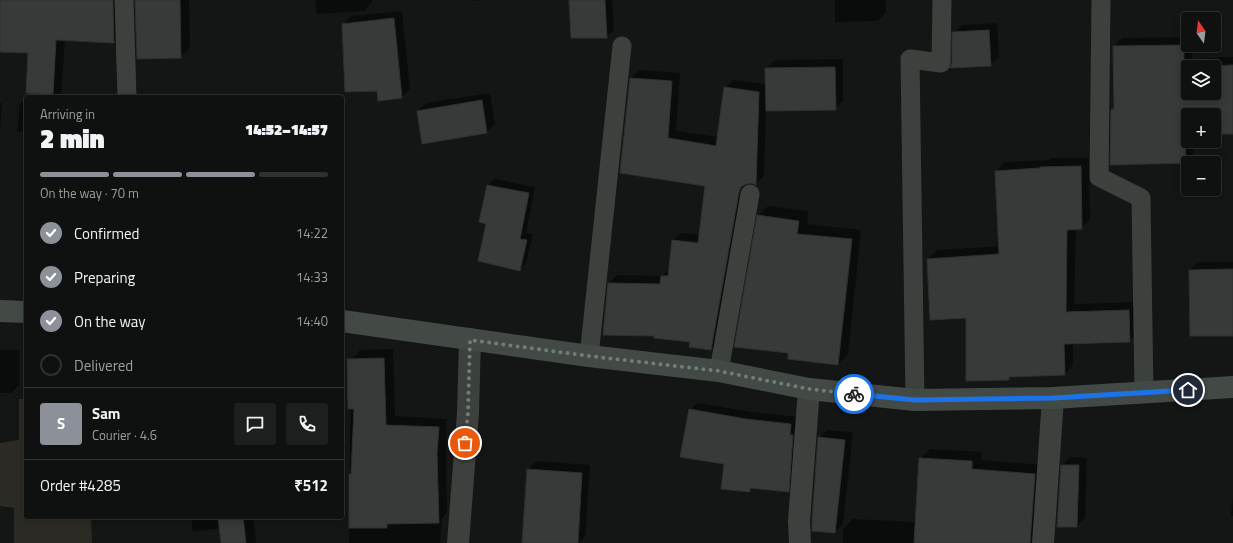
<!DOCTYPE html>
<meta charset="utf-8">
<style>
body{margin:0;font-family:"Titillium Web",sans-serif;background:#1d1e1e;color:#f1f3f6;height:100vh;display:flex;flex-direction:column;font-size:15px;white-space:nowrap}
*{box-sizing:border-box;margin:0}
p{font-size:13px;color:#9b9d9f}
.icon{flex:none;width:22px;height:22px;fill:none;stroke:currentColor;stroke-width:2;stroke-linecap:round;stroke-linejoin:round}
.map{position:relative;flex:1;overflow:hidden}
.side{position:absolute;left:24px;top:95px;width:320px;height:424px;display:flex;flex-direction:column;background:#0f1010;border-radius:4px;box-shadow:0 2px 10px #0003,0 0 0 1px #2f3030}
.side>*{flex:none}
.needle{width:26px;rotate:346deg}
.tools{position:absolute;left:1181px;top:12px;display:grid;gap:8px}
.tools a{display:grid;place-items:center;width:40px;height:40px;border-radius:4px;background:#0f1010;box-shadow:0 2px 10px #0003,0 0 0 1px #2f3030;font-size:20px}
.pin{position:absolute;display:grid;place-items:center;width:34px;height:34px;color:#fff;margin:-17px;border:2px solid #fff;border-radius:50%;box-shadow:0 1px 4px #0007}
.courier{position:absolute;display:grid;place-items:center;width:40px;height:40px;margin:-20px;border:3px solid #1a73e8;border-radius:50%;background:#fff;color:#222;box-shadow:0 1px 5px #0007}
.headline em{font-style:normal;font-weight:800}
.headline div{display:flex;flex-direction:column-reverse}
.headline{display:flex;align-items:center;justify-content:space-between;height:68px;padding:0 16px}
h1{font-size:26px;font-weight:800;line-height:30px}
.bar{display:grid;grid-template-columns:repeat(4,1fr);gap:6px 4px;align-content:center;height:48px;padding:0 16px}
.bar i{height:5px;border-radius:3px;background:#2f3030}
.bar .current{background:#8c9099}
.bar p{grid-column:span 4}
.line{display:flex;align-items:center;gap:10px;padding:0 16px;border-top:1px solid #2f3030}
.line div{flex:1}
.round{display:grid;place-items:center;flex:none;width:42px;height:42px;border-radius:4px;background:#1d1e1e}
ol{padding:0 16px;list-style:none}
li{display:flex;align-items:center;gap:12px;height:44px}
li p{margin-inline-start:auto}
li .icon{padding:4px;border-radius:50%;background:#8c9099;color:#fff;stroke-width:4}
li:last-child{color:#9b9d9f}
li i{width:22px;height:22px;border:2px solid #2f3030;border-radius:50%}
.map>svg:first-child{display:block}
</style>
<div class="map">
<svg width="1233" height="543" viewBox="0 0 1233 543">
<rect width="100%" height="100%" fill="#141515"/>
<!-- green -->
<path fill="#2c2a24" d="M 19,399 L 26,399 L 26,517 L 91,517 L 92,543 L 14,543 L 14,508 L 0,506 L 0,443 L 19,440 Z"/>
<!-- shadow -->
<path fill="#0007" fill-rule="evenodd" d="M 0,0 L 122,0 L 123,33 L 114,42 L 65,39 L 61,97 L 26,97 L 29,52 L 0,51 Z
M 136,0 L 189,0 L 190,48 L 180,57 Z
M 315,0 L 372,0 L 372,2 L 364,11 L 317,14 Z
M 473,0 L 484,0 L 473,1 Z
M 570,0 L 612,0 L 614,30 L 606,37 Z
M 835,0 L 886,0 L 886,13 L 878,21 L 835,22 Z
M 402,11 L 410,89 L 402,97 L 378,89 L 343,25 L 351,16 Z
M 997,23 L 999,57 L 990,65 L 953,33 L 962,25 Z
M 1188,37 L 1188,45 L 1192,45 L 1192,59 L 1233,57 L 1233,133 L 1214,133 L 1214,115 L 1188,115 L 1188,141 L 1193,141 L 1193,154 L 1185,162 L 1112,109 L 1115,107 L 1114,46 L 1122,38 ZM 1188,67 L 1214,67 L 1214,93 L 1188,93 Z
M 843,59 L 843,101 L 835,109 L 766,110 L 764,176 L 756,184 L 752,182 L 747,183 L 719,341 L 711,349 L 691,341 L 655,335 L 605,334 L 609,283 L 617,275 L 662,276 L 670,268 L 673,241 L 681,233 L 700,235 L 706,185 L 621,172 L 631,78 L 639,70 L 680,73 L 676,131 L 719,137 L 725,88 L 733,80 L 766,84 L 766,68 L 775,60 Z
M 490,93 L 495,124 L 487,132 L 418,111 L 426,103 Z
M 26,97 L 26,132 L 17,131 L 20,104 Z
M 0,103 L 2,103 L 0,129 Z
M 1050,158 L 1089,158 L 1090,220 L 1081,228 L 1076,229 L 1074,304 L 1137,302 L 1138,332 L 1129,341 L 1073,342 L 1073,365 L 1065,374 L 1012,376 L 1009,379 L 928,259 L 937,250 L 1000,246 L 996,171 L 1005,162 L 1049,160 Z
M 494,179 L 535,187 L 526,233 L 533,234 L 526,263 L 520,270 L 487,223 L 480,222 L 488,185 Z
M 768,206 L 808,211 L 807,224 L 861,230 L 848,354 L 838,364 L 789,352 L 758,216 Z
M 1198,262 L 1233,262 L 1233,335 L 1190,270 Z
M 393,349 L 395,416 L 447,419 L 446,443 L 447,512 L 442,518 L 440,543 L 349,543 L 351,360 L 360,350 Z
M 0,350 L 19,350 L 19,385 L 11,393 L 0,393 Z
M 697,403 L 753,412 L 798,417 L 795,484 L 788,491 L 753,488 L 750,491 L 725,463 L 690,410 Z
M 827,430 L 853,432 L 843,524 L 835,532 L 819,438 Z
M 930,449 L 982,452 L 981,460 L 1045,465 L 1039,543 L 843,543 L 843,529 L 853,519 L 916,522 L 920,459 Z
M 1070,457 L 1087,458 L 1085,518 L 1077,526 L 1062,465 Z
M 536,461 L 590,465 L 585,537 L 579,543 L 538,543 L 528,469 Z
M 1233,497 L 1233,516 L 1231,516 Z
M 191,517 L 253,517 L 256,543 L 222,543 L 221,528 L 193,532 Z"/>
<!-- building -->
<path fill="#363a38" stroke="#2e3130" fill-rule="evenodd" d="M 0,0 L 113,0 L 114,43 L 56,40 L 53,95 L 26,93 L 28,53 L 0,52 Z
M 135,0 L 180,0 L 181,58 L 137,59 Z
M 569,0 L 605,0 L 607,38 L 571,38 Z
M 394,18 L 402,98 L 378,101 L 377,91 L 345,92 L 342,24 Z
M 989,30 L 991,66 L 950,68 L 952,63 L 952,32 Z
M 1184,45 L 1184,67 L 1233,65 L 1233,134 L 1214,134 L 1214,115 L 1188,115 L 1188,135 L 1185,136 L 1186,163 L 1110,165 L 1111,109 L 1114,109 L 1113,46 ZM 1188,67 L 1214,67 L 1214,93 L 1188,93 Z
M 835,67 L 836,110 L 766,111 L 765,68 Z
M 630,78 L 672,81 L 668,138 L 716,146 L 724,87 L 759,92 L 756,185 L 752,183 L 746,184 L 741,187 L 739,192 L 711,350 L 689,347 L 690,342 L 654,338 L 654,336 L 603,335 L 608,283 L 660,284 L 661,276 L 668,276 L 672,240 L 698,243 L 705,186 L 620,173 Z
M 482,100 L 487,133 L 422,144 L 417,111 Z
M 1081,166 L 1082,229 L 1067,230 L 1066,312 L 1129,310 L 1130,342 L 1064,344 L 1065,375 L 1009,377 L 1009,380 L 966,381 L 966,318 L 930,320 L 927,259 L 999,254 L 995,171 L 1040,168 L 1040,167 Z
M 487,185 L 529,193 L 520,239 L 527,240 L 520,271 L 478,261 L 486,224 L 479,222 Z
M 757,215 L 799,221 L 797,234 L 852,239 L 838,365 L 788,359 L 788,353 L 734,347 Z
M 1233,269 L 1233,336 L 1190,336 L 1189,270 Z
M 384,358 L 386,425 L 439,427 L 437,453 L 439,523 L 387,524 L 387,528 L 349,528 L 349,474 L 351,474 L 354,409 L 348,409 L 347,359 Z
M 689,409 L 746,419 L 791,424 L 790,435 L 793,435 L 789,492 L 750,488 L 750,492 L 721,489 L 724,464 L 680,457 Z
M 818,437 L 845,440 L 835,533 L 812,531 L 812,521 Z
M 919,458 L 972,461 L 972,469 L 1035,474 L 1030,543 L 914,543 Z
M 1061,465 L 1079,465 L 1077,527 L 1057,527 Z
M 527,469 L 582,473 L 578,543 L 522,543 Z
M 218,517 L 243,517 L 246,543 L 221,543 Z"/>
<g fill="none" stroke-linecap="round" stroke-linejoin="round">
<!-- lane -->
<path stroke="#3c413e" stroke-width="19" d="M 124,0 L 127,97
M 1101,0 L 1099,177 L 1141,198 L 1144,393
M 589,356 L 622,46
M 719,371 L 750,194
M 915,400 L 910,59 L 941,63 L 942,0"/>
<!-- street -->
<path stroke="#3c413e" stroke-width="22" d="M 458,543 L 468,413 L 470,339
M 800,543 L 799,521 L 809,389
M 1043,543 L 1053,398"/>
<!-- secondary -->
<path stroke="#434a45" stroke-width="22" d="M 0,311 L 26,312
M 342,321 L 589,356 L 719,371 L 809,389 L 915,400 L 1053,398 L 1233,387"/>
</g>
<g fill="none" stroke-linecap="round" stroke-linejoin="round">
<!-- done -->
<path stroke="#747c76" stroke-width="4" stroke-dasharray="0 7.2" d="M 465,443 L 468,412 L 470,340 L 589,356 L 719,371 L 809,389 L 854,394"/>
<!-- route -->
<path stroke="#1a73e8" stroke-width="5" d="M 854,394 L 915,400 L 1053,398 L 1188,390"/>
</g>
</svg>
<div class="tools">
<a><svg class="needle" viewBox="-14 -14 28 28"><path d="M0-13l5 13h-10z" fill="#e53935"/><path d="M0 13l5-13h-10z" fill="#9b9d9f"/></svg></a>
<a><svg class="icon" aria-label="layers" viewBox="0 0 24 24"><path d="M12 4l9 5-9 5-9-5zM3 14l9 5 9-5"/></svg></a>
<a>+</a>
<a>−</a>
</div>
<div class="pin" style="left:465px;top:443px;background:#ea580c"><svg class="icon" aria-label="bag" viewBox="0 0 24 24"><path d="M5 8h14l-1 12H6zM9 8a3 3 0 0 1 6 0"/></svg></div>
<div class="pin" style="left:1188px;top:390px;background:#1f2937"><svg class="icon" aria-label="home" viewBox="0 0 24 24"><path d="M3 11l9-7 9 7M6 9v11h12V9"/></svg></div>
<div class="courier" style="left:854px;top:394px"><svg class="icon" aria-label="bike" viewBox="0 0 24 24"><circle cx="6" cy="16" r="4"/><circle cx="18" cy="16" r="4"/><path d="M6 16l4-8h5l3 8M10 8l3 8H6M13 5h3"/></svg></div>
<section class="side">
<div class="headline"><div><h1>2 min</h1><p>Arriving in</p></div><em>14:52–14:57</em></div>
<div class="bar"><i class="current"></i><i class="current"></i><i class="current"></i><i></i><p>On the way · 70 m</p></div>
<ol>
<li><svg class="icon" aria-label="check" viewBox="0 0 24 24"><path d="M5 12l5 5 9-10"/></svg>Confirmed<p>14:22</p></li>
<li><svg class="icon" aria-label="check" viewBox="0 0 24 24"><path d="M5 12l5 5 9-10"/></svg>Preparing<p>14:33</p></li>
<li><svg class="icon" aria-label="check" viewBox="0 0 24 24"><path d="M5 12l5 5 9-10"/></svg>On the way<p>14:40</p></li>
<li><i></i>Delivered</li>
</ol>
<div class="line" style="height:72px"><b class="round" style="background:#8c9099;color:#fff">S</b><div><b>Sam</b><p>Courier · 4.6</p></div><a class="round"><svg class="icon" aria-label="chat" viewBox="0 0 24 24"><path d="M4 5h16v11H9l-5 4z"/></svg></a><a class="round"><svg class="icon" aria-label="phone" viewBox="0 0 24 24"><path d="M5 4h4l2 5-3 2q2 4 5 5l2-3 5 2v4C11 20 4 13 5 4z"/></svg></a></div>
<div class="line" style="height:52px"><div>Order #4285</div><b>₹512</b></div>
</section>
</div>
